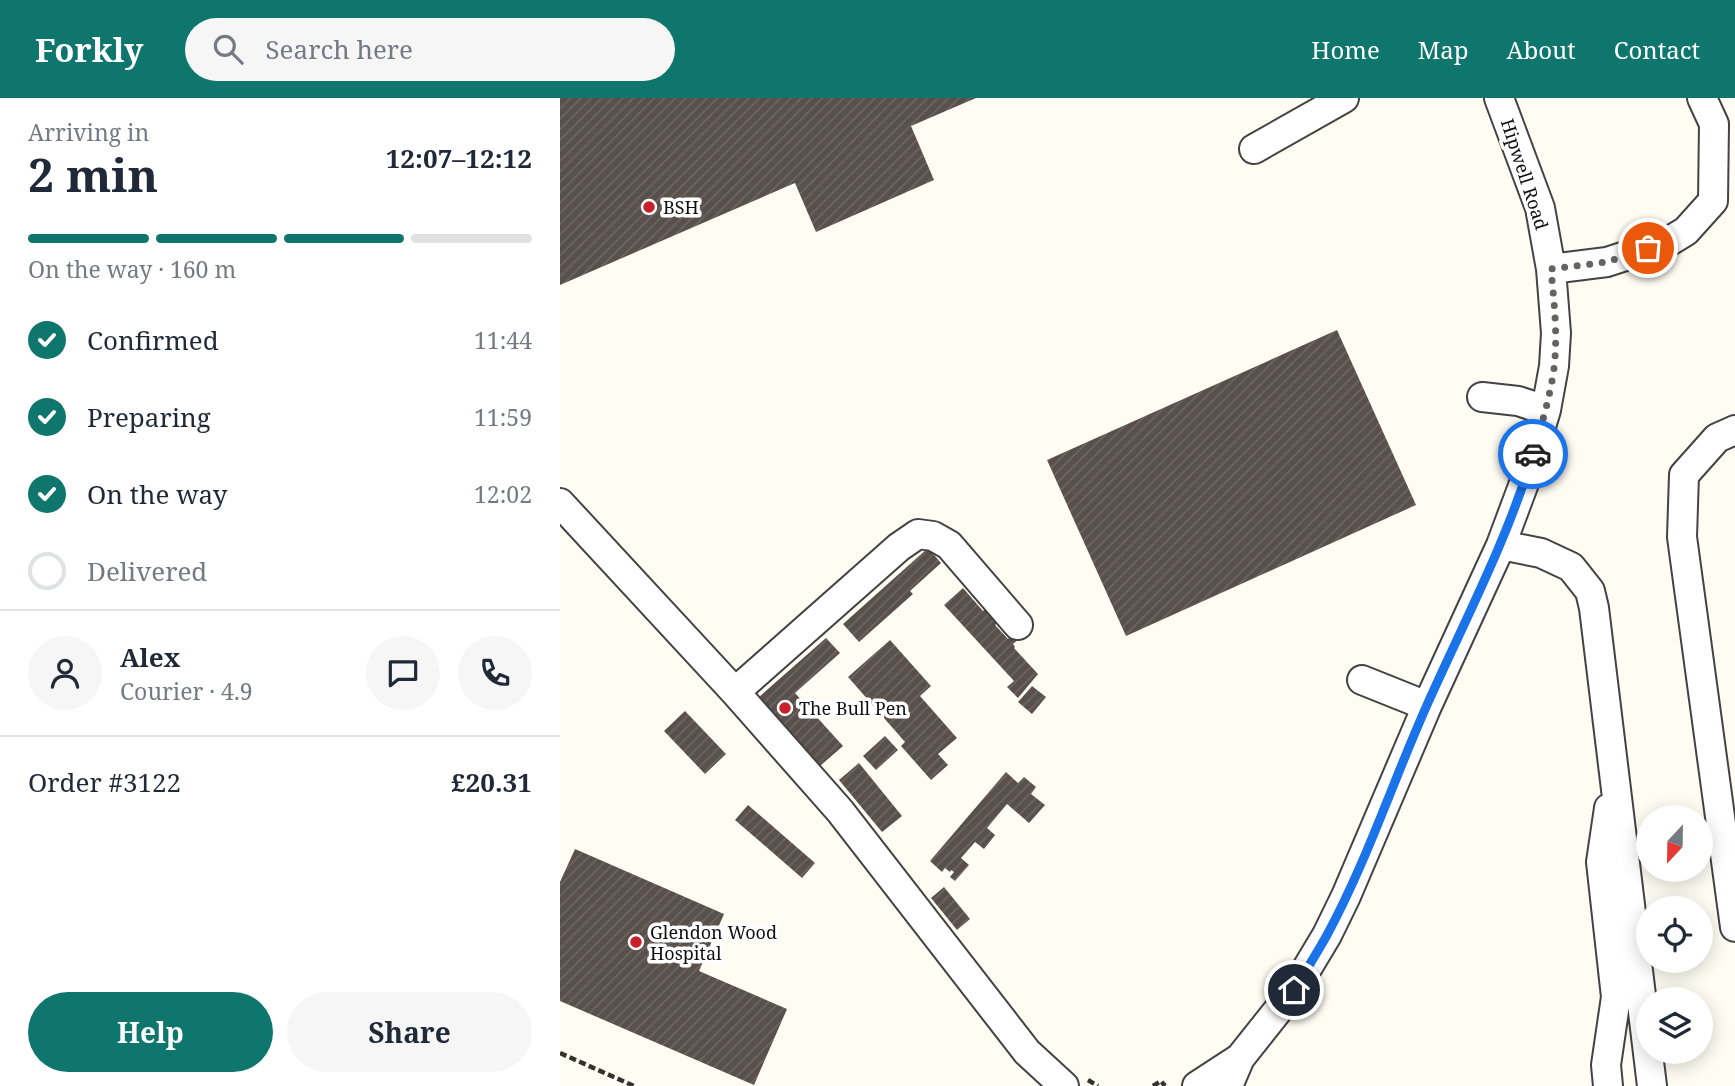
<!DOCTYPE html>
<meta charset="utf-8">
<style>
body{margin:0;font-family:"Noto Serif",serif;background:#f6f6f7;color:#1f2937;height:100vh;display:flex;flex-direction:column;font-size:26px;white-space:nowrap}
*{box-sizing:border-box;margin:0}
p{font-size:23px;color:#747a83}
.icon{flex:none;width:38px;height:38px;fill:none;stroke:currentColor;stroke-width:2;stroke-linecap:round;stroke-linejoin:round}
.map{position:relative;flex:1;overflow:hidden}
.sheet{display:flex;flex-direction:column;background:#fff;width:560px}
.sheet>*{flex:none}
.needle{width:46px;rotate:202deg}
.controls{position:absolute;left:1076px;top:707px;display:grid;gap:14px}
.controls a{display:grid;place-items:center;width:77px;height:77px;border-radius:50%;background:#fff;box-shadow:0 4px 18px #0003;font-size:35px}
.pin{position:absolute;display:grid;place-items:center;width:60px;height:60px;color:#fff;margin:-30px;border:4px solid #fff;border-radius:50%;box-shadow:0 2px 7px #0007}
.courier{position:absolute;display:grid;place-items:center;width:70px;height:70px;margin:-35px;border:5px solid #1a73e8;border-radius:50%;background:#fff;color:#222;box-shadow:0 2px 9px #0007}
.head em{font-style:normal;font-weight:700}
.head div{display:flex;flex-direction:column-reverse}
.head{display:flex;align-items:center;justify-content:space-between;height:119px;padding:0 28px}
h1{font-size:46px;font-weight:700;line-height:52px}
.bar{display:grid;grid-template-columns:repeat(4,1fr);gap:10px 7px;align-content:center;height:84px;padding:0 28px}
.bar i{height:9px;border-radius:5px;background:#e0e1e3}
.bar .current{background:#0f766e}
.bar p{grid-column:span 4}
.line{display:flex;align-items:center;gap:18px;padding:0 28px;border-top:2px solid #e0e1e3}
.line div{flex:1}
.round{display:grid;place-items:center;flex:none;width:74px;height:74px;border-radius:37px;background:#f6f6f7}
ol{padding:0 28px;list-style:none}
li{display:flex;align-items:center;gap:21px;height:77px}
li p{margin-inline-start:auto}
li .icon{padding:7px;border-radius:50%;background:#0f766e;color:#fff;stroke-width:4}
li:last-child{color:#747a83}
li i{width:38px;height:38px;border:4px solid #e0e1e3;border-radius:50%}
.button{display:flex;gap:14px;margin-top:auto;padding:14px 28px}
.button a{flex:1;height:80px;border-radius:42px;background:#0f766e;color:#fff;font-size:28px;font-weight:700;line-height:80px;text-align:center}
.button a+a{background:#f6f6f7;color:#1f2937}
header{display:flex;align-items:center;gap:42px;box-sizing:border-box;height:98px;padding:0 35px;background:#0f766e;color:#fff}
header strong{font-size:33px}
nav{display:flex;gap:38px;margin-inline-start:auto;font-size:24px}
.search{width:490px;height:63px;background:#f6f6f7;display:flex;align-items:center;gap:18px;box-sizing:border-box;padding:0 24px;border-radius:38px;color:#747a83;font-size:26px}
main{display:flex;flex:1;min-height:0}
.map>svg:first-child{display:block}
</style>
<header>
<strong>Forkly</strong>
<div class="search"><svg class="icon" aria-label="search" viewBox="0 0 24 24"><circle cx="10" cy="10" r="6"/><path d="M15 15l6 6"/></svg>Search here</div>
<nav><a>Home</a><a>Map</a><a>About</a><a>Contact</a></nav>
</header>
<main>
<section class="sheet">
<div class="head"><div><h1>2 min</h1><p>Arriving in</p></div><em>12:07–12:12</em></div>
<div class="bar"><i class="current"></i><i class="current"></i><i class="current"></i><i></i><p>On the way · 160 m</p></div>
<ol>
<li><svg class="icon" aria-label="check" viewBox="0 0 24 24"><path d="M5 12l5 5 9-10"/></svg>Confirmed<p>11:44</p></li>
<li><svg class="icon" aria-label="check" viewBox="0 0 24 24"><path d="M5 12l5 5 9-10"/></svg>Preparing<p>11:59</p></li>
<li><svg class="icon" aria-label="check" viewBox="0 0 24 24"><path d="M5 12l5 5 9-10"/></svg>On the way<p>12:02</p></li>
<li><i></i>Delivered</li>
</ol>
<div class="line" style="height:126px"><a class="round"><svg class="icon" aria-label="person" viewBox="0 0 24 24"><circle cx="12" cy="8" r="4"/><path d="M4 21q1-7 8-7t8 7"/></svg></a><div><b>Alex</b><p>Courier · 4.9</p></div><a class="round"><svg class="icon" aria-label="chat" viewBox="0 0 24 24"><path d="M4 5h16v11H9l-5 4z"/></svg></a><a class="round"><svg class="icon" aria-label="phone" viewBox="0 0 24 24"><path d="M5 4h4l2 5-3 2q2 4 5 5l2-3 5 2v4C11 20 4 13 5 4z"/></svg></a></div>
<div class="line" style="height:91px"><div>Order #3122</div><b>£20.31</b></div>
<div class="button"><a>Help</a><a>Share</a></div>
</section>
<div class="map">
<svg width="1175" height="988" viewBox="0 0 1175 988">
<defs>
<pattern id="building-hatch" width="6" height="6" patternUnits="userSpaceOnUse" patternTransform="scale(1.75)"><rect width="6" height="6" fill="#59504b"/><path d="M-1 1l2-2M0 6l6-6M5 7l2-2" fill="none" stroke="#6c6561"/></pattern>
</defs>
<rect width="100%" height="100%" fill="#fffcf3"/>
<!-- building -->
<path fill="url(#building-hatch)" d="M 0,0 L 416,0 L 351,28 L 374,82 L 256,134 L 235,85 L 0,187 Z
M 777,232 L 856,407 L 566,538 L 487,362 Z
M 368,450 L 381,465 L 350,493 L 353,496 L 299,544 L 283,526 Z
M 403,490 L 423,513 L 431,507 L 443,520 L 435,527 L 448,541 L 454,535 L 459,541 L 453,546 L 455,549 L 454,550 L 478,576 L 458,600 L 447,589 L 454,583 L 384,507 Z
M 266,540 L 280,555 L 235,595 L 283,648 L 260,668 L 199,599 Z
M 330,542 L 371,588 L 360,598 L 397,640 L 378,656 L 388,667 L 371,682 L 341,648 L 345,644 L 288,579 Z
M 472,588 L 486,599 L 472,616 L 458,604 Z
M 125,613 L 166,656 L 145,676 L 104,633 Z
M 325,638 L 338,652 L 316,672 L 303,658 Z
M 299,665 L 342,718 L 322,734 L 279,682 Z
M 446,674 L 458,685 L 464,679 L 476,689 L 471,696 L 485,707 L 469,725 L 447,706 L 427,730 L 435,737 L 424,751 L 415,744 L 401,760 L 409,767 L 395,783 L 390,779 L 394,774 L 391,772 L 390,774 L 385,770 L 382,774 L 370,763 Z
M 188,707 L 255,765 L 242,780 L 175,722 Z
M 15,751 L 164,816 L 139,873 L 227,911 L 194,987 L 0,903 L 0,784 Z
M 384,789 L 410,821 L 397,832 L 371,800 Z"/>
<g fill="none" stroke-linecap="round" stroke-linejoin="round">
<!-- minor casing -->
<g stroke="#434343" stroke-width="32">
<path id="minor" d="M 694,51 L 784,0
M 991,171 L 1047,164 L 1108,144 L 1126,133 L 1153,103 L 1154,26 L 1142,0
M 922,299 L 958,303 L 986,312
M 1175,332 L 1157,340 L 1124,377 L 1122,439 L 1175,829
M 0,405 L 175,594 L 280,713 L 467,954 L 504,988
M 941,447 L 981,455 L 1011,469 L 1030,493 L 1034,510 L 1092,988
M 802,582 L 867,608
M 175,594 L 339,449 L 358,436 L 373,438 L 389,447 L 458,527
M 637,988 L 680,960
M 668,988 L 680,960 L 734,892 L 767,837 L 786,798 L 867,608 L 941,447 L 963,388 L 986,312 L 994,268 L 996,235 L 991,171 L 980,110 L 939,0
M 1048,988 L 1046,967 L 1056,899 L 1041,764 L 1049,710"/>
</g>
<!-- path -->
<path stroke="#323232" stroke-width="4.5" stroke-dasharray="7 3.5" stroke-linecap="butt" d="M 0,955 L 74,988
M 528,982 L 538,988
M 593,988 L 601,983 L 605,988"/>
<!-- minor -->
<use href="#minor" stroke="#fff" stroke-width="28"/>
</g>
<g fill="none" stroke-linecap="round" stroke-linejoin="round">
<!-- done -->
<path stroke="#64635f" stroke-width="7" stroke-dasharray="0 12.6" d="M 973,356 C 981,328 990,300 994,270 C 998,237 994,204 991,171 L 1047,164 L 1088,150"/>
<!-- route -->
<path stroke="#1a73e8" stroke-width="9" d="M 734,892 C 745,874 757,855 767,837 C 807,763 833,683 867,607 C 904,524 947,443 973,356"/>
</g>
<!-- markers -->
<g fill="#c7212c" stroke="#fff" stroke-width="2.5">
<circle cx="89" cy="109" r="7"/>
<circle cx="225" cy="610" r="7"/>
<circle cx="76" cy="844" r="7"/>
</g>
<g text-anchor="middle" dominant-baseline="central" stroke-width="7" stroke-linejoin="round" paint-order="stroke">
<!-- street labels -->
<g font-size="18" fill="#101010" stroke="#fff">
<text transform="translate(965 76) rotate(72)">Hipwell Road</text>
</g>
<!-- poi labels -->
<g font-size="18" fill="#101010" stroke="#fff" text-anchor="start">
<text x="103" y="109">BSH</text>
<text x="239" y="610">The Bull Pen</text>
<text x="90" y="834">Glendon Wood<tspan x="90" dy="21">Hospital</tspan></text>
</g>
</g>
</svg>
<div class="controls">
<a><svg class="needle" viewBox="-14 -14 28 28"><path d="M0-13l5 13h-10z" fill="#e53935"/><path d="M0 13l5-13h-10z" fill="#747a83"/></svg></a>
<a><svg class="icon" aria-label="locate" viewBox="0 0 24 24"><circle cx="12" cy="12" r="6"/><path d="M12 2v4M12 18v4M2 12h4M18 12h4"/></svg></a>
<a><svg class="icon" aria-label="layers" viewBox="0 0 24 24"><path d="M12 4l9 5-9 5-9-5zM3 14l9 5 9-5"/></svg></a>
</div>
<div class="pin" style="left:1088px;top:150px;background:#ea580c"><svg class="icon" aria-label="bag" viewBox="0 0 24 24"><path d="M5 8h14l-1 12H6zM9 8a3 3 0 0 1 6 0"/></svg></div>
<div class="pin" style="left:734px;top:892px;background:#1f2937"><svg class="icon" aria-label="home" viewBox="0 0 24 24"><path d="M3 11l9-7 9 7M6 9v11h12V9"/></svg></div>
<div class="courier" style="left:973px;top:356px"><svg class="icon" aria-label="car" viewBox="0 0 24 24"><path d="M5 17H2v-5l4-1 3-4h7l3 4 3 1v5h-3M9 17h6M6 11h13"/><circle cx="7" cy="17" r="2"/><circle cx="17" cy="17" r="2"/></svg></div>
</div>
</main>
